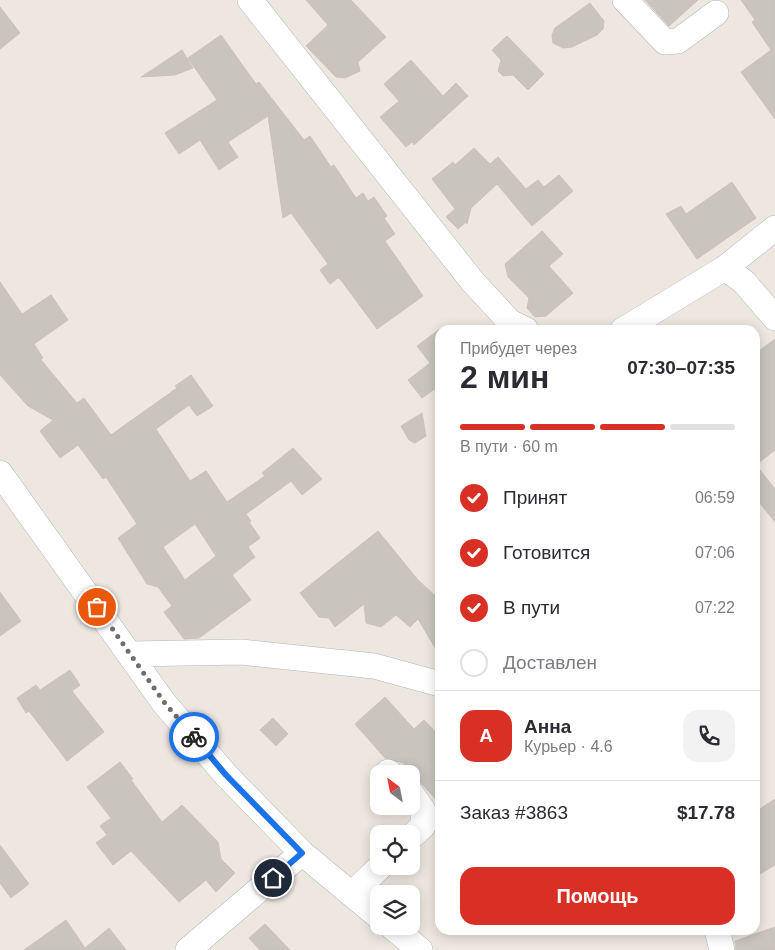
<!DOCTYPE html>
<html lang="ru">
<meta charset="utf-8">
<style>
body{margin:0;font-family:Arial,sans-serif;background:#f2f2f3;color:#2b2b33;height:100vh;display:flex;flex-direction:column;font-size:19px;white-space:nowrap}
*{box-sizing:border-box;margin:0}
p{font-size:16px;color:#7c7c81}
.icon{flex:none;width:28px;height:28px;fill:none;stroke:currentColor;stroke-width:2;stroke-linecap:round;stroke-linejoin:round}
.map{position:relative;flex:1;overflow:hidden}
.drawer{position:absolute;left:435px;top:325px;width:325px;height:610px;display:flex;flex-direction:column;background:#fff;border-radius:15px;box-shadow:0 2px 12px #0003}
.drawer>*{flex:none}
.needle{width:32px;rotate:328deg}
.tools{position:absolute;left:370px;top:765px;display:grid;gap:10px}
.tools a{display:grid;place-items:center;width:50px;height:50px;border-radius:10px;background:#fff;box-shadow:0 2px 12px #0003;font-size:25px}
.pin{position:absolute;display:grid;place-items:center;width:42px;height:42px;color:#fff;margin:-21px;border:2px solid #fff;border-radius:50%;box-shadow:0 1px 5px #0007}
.courier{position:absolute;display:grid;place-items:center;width:50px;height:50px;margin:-25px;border:4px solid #1a73e8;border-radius:50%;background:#fff;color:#222;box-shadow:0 1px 6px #0007}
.overview em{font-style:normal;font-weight:600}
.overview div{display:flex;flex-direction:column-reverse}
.overview{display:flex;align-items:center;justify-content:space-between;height:85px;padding:0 25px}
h1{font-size:32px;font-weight:600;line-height:38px}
.bar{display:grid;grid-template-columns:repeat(4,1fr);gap:8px 5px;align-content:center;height:60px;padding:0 25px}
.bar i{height:6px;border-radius:4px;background:#e1e1e2}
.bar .current{background:#d93025}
.bar p{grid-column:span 4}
.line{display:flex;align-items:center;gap:12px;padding:0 25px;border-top:1px solid #e1e1e2}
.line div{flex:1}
.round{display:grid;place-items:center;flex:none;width:52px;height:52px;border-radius:15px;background:#f2f2f3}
ol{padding:0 25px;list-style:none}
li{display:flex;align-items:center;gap:15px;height:55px}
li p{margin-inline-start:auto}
li .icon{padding:5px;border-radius:50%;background:#d93025;color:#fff;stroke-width:4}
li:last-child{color:#7c7c81}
li i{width:28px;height:28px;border:2px solid #e1e1e2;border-radius:50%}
.action{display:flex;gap:10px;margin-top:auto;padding:10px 25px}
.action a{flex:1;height:58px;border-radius:15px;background:#d93025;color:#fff;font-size:20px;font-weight:600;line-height:58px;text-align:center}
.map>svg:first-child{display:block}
</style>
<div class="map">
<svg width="775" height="950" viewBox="0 0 775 950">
<rect width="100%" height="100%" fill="#ede7df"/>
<!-- building -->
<path fill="#c9c5be" stroke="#c9c3b9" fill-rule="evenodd" d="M 306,0 L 351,0 L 386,37 L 358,62 L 360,71 L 345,78 L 336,77 L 306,46 L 328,25 Z
M 645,0 L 698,0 L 669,26 Z
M 741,0 L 775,0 L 775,119 L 741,72 L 771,50 L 752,22 L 755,20 Z
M 590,3 L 604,21 L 603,29 L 597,35 L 572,47 L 563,48 L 553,43 L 552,35 L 555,28 Z
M 0,7 L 20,33 L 0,49 Z
M 221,35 L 256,84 L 259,82 L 304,140 L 310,136 L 331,167 L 334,165 L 356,198 L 363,193 L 368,201 L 374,197 L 387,216 L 384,218 L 395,234 L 385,241 L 423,296 L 377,329 L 341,280 L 338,278 L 330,284 L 320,270 L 328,264 L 291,213 L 283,218 L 268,116 L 228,142 L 238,157 L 219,170 L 200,140 L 179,154 L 165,133 L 217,100 L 188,58 Z
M 507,36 L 544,74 L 528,90 L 513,75 L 503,76 L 498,71 L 501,60 L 492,50 Z
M 182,50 L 193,68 L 175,75 L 141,77 Z
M 411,60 L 443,96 L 456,83 L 468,96 L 414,145 L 412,142 L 406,147 L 380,117 L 399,101 L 384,84 Z
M 474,148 L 490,164 L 498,157 L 526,189 L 538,180 L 544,187 L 559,175 L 573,191 L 532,226 L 497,184 L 471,208 L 467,224 L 466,222 L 458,229 L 446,217 L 455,209 L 432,179 L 453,162 L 455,165 Z
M 732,182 L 756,218 L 697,259 L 666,214 L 681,206 L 686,214 Z
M 542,231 L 563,254 L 549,266 L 573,293 L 546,316 L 535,317 L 527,308 L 529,298 L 508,277 L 505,264 Z
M 0,282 L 22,314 L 51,295 L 68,320 L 34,344 L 43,358 L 41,360 L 77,403 L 84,398 L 111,435 L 177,388 L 175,386 L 191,375 L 213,406 L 197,416 L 189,405 L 156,429 L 190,481 L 206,471 L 227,502 L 265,476 L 262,473 L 293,448 L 322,479 L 302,495 L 291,481 L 246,514 L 251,521 L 249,522 L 260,538 L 248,547 L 255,557 L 232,575 L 251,600 L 199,638 L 184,639 L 164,612 L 172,606 L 158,587 L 147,584 L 118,538 L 137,524 L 106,477 L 103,479 L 78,445 L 60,458 L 40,431 L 53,420 L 28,406 L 0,375 ZM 195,524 L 216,556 L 185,580 L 163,547 Z
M 440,329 L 440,385 L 422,398 L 408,380 L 430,363 L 417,346 Z
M 775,339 L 775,450 L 756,465 L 775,489 L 775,522 L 755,497 L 755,354 Z
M 422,413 L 426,436 L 415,443 L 409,440 L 401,426 Z
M 378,531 L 418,580 L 440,600 L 440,656 L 418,619 L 410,627 L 396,615 L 381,627 L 366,623 L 364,604 L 335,627 L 329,618 L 319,617 L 300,593 Z
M 0,592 L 21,621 L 0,636 Z
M 70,670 L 80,685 L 72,691 L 104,732 L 67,761 L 29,711 L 26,713 L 17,698 L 36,685 L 40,690 Z
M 385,697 L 414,729 L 424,720 L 440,737 L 440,804 L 403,763 L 385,758 L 355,724 Z
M 273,718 L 288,734 L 276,746 L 260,730 Z
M 120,762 L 133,779 L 131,780 L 162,822 L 182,805 L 218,842 L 221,859 L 235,873 L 216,892 L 206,880 L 179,902 L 131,851 L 113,865 L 96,843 L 107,835 L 100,826 L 111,818 L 87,787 Z
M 775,799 L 775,865 L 755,877 L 755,812 Z
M 0,845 L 29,884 L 11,898 L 0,883 Z
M 66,920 L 85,948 L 109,928 L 126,950 L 24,950 Z
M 265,924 L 290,950 L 260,950 L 249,938 Z
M 775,927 L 775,950 L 736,950 L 735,941 Z"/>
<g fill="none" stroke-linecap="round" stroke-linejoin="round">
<!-- minor casing -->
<g stroke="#b3b5bf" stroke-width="26">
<path id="minor" d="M 250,0 L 473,282 L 510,322 L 526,330
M 625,0 L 665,42 L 678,41 L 716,13
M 725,268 L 744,282 L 775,318
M 623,330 L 725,268 L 775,228
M 0,473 L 164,703 L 226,775 L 302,853 L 379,917
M 131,654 L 241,652 L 374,666 L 440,684
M 388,772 L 391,774
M 411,793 L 423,810 L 423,826 L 411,837
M 352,894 L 381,866
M 391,926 L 420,950
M 717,930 L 722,950
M 188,950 L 302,853"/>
</g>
<!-- minor -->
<use href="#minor" stroke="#fff" stroke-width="25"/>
</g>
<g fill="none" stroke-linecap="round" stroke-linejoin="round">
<!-- done -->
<path stroke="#706d6b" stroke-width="5" stroke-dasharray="0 9" d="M 97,607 L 164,702 L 194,737"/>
<!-- route -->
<path stroke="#1a73e8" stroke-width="6" d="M 194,737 L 226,775 L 302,853 L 273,878"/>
</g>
</svg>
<div class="tools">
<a><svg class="needle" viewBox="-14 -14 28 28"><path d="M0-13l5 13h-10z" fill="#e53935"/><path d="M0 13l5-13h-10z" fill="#7c7c81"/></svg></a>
<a><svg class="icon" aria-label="locate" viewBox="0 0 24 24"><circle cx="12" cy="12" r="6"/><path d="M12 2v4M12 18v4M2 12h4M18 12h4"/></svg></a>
<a><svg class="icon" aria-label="layers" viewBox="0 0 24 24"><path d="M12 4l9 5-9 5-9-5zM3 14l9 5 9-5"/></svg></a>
</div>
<div class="pin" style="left:97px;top:607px;background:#ea580c"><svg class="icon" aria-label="bag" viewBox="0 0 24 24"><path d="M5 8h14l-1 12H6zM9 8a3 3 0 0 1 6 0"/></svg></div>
<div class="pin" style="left:273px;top:878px;background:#1f2937"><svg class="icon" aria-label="home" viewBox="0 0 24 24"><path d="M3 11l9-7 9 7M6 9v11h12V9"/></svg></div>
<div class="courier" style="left:194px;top:737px"><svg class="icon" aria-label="bike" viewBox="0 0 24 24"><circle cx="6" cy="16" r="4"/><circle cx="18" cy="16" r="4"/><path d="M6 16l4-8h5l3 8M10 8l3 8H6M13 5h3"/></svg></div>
<section class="drawer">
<div class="overview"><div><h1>2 мин</h1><p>Прибудет через</p></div><em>07:30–07:35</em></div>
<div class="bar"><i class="current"></i><i class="current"></i><i class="current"></i><i></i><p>В пути · 60 m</p></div>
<ol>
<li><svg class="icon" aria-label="check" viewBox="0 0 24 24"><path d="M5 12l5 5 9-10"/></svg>Принят<p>06:59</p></li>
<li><svg class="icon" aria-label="check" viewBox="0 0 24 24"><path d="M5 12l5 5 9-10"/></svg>Готовится<p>07:06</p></li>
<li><svg class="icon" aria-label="check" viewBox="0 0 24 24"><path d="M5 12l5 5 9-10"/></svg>В пути<p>07:22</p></li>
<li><i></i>Доставлен</li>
</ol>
<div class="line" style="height:90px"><b class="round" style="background:#d93025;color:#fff">А</b><div><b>Анна</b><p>Курьер · 4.6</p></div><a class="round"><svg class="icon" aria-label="phone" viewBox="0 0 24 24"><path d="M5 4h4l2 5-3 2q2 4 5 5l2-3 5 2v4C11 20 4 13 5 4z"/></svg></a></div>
<div class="line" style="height:65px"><div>Заказ #3863</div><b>$17.78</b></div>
<div class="action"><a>Помощь</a></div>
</section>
</div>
